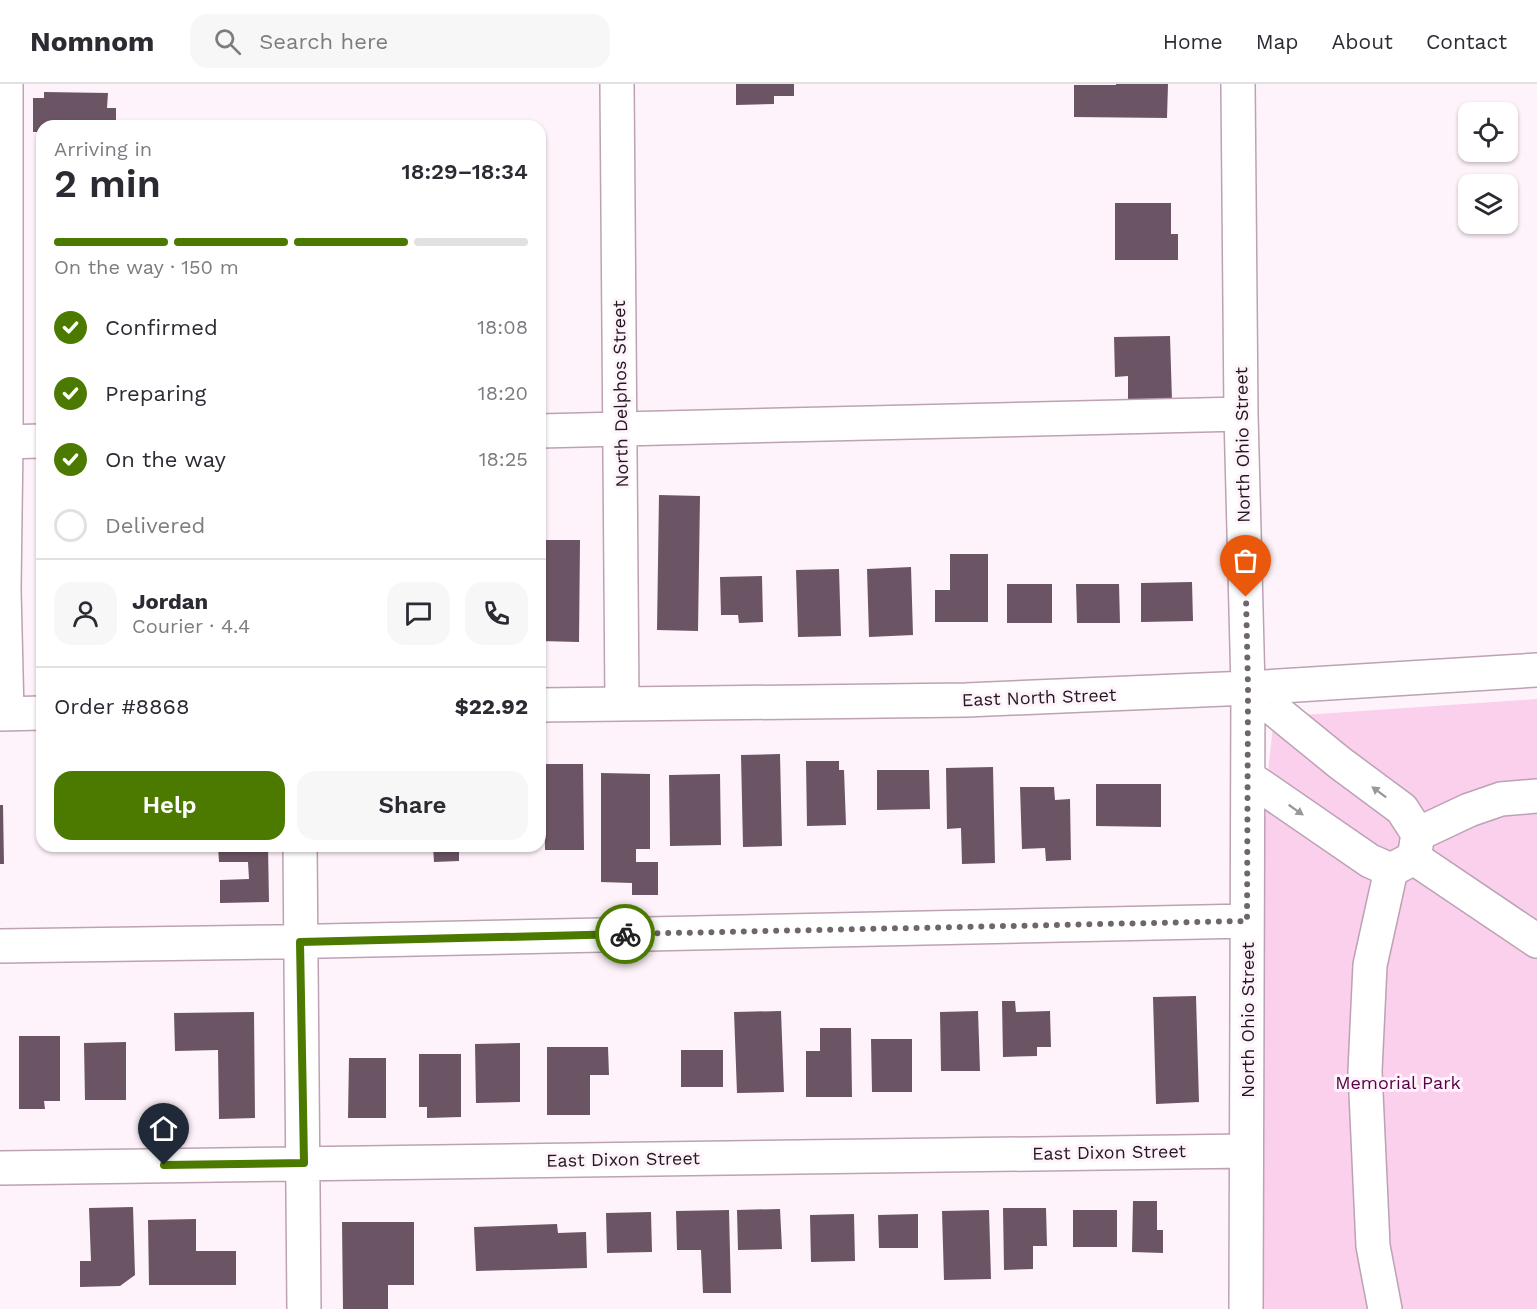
<!DOCTYPE html>
<meta charset="utf-8">
<style>
body{margin:0;font-family:"Work Sans",sans-serif;background:#f7f7f7;color:#2b2b33;height:100vh;display:flex;flex-direction:column;font-size:22px;white-space:nowrap}
*{box-sizing:border-box;margin:0}
p{font-size:20px;color:#7c7c81}
.icon{flex:none;width:33px;height:33px;fill:none;stroke:currentColor;stroke-width:2;stroke-linecap:round;stroke-linejoin:round}
.map{position:relative;flex:1;overflow:hidden}
.drawer{position:absolute;left:36px;top:36px;width:510px;height:732px;display:flex;flex-direction:column;background:#fff;border-radius:18px;box-shadow:0 2px 4px #0004}
.drawer>*{flex:none}
.tools{position:absolute;left:1458px;top:18px;display:grid;gap:12px}
.tools a{display:grid;place-items:center;width:60px;height:60px;border-radius:12px;background:#fff;box-shadow:0 2px 4px #0004;font-size:30px}
.pin{position:absolute;display:grid;place-items:center;width:51px;height:51px;color:#fff;margin:-62px -26px;border-radius:50% 50% 50% 0;rotate:-45deg;box-shadow:0 0 6px #0007}
.pin .icon{rotate:45deg}
.courier{position:absolute;display:grid;place-items:center;width:60px;height:60px;margin:-30px;border:4px solid #4c7a00;border-radius:50%;background:#fff;color:#222;box-shadow:0 2px 8px #0007}
.head em{font-style:normal;font-weight:600}
.head div{display:flex;flex-direction:column-reverse}
.head{display:flex;align-items:center;justify-content:space-between;height:102px;padding:0 18px}
h1{font-size:39px;font-weight:600;line-height:45px}
.bar{display:grid;grid-template-columns:repeat(4,1fr);gap:9px 6px;align-content:center;height:72px;padding:0 18px}
.bar i{height:8px;border-radius:4px;background:#e1e1e2}
.bar .on{background:#4c7a00}
.bar p{grid-column:span 4}
.line{display:flex;align-items:center;gap:15px;padding:0 18px;border-top:2px solid #e1e1e2}
.line div{flex:1}
.round{display:grid;place-items:center;flex:none;width:63px;height:63px;border-radius:18px;background:#f7f7f7}
ol{padding:0 18px;list-style:none}
li{display:flex;align-items:center;gap:18px;height:66px}
li p{margin-inline-start:auto}
li .icon{padding:6px;border-radius:50%;background:#4c7a00;color:#fff;stroke-width:4}
li:last-child{color:#7c7c81}
li i{width:33px;height:33px;border:3px solid #e1e1e2;border-radius:50%}
.primary-button{display:flex;gap:12px;margin-top:auto;padding:12px 18px}
.primary-button a{flex:1;height:69px;border-radius:18px;background:#4c7a00;color:#fff;font-size:24px;font-weight:600;line-height:69px;text-align:center}
.primary-button a+a{background:#f7f7f7;color:#2b2b33}
header{display:flex;align-items:center;gap:36px;box-sizing:border-box;height:84px;padding:0 30px;background:#fff;border-bottom:2px solid #e1e1e2}
header strong{font-size:28px}
nav{display:flex;gap:33px;margin-inline-start:auto;font-size:21px}
.search{width:420px;height:54px;background:#f7f7f7;display:flex;align-items:center;gap:15px;box-sizing:border-box;padding:0 21px;border-radius:18px;color:#7c7c81;font-size:22px}
.map>svg:first-child{display:block}
</style>
<header>
<strong>Nomnom</strong>
<div class="search"><svg class="icon" aria-label="search" viewBox="0 0 24 24"><circle cx="10" cy="10" r="6"/><path d="M15 15l6 6"/></svg>Search here</div>
<nav><a>Home</a><a>Map</a><a>About</a><a>Contact</a></nav>
</header>
<div class="map">
<svg width="1537" height="1225" viewBox="0 0 1537 1225">
<rect width="100%" height="100%" fill="#fef3fa"/>
<!-- green -->
<path fill="#fad0ec" d="M 1537,615 L 1537,1225 L 1258,1225 L 1259,771 L 1274,633 Z"/>
<!-- building -->
<path fill="#6b5464" d="M 736,0 L 794,0 L 794,12 L 774,12 L 774,20 L 736,21 Z
M 1116,0 L 1168,0 L 1167,34 L 1074,33 L 1074,1 L 1116,1 Z
M 44,8 L 108,9 L 107,24 L 116,24 L 116,42 L 42,42 L 42,48 L 33,48 L 33,14 L 44,14 Z
M 1115,119 L 1171,119 L 1171,150 L 1178,150 L 1178,176 L 1115,176 Z
M 1170,252 L 1172,317 L 1128,318 L 1128,292 L 1115,293 L 1114,253 Z
M 659,411 L 700,412 L 698,547 L 657,546 Z
M 540,456 L 580,456 L 579,558 L 540,557 Z
M 950,470 L 988,470 L 988,538 L 935,538 L 935,506 L 950,506 Z
M 911,483 L 913,551 L 869,553 L 867,485 Z
M 839,485 L 841,552 L 798,553 L 796,486 Z
M 762,492 L 763,538 L 739,539 L 738,531 L 721,531 L 720,493 Z
M 1192,498 L 1193,537 L 1141,538 L 1141,499 Z
M 1007,500 L 1052,500 L 1052,539 L 1007,539 Z
M 1076,500 L 1119,500 L 1120,539 L 1077,539 Z
M 780,670 L 782,762 L 743,763 L 741,671 Z
M 806,677 L 839,677 L 839,686 L 844,686 L 846,741 L 807,742 Z
M 544,680 L 583,680 L 584,766 L 545,766 Z
M 993,683 L 995,779 L 962,780 L 961,744 L 947,745 L 946,684 Z
M 877,686 L 929,686 L 930,725 L 877,726 Z
M 601,689 L 650,690 L 650,765 L 636,765 L 636,778 L 658,778 L 658,811 L 632,811 L 632,799 L 601,798 Z
M 720,690 L 721,761 L 670,762 L 669,691 Z
M 1096,700 L 1161,700 L 1161,743 L 1096,742 Z
M 1020,703 L 1054,703 L 1055,716 L 1070,715 L 1071,776 L 1046,777 L 1045,764 L 1022,765 Z
M 0,721 L 3,721 L 4,780 L 0,780 Z
M 218,762 L 268,762 L 269,818 L 220,819 L 220,796 L 249,795 L 248,778 L 219,778 Z
M 433,762 L 459,762 L 459,777 L 434,778 Z
M 1196,912 L 1199,1018 L 1156,1020 L 1153,913 Z
M 1002,917 L 1015,917 L 1016,928 L 1050,927 L 1051,963 L 1037,963 L 1037,972 L 1003,973 Z
M 781,927 L 784,1008 L 737,1009 L 734,928 Z
M 978,927 L 980,987 L 941,987 L 940,928 Z
M 254,928 L 255,1034 L 219,1035 L 218,966 L 175,967 L 174,929 Z
M 820,944 L 851,944 L 852,1013 L 806,1013 L 806,967 L 820,967 Z
M 19,952 L 60,952 L 60,1017 L 44,1017 L 45,1025 L 19,1025 Z
M 871,955 L 912,955 L 912,1008 L 872,1008 Z
M 126,958 L 126,1016 L 85,1016 L 84,959 Z
M 520,959 L 520,1018 L 476,1019 L 475,960 Z
M 547,963 L 608,963 L 609,991 L 590,991 L 590,1031 L 547,1031 Z
M 681,966 L 723,966 L 723,1003 L 681,1003 Z
M 419,970 L 461,970 L 461,1033 L 427,1034 L 427,1023 L 419,1023 Z
M 349,974 L 386,974 L 386,1034 L 348,1034 Z
M 1133,1117 L 1157,1117 L 1157,1146 L 1163,1146 L 1163,1169 L 1132,1168 Z
M 133,1123 L 135,1191 L 120,1202 L 80,1203 L 80,1177 L 91,1177 L 89,1124 Z
M 1003,1124 L 1046,1124 L 1047,1162 L 1033,1162 L 1033,1185 L 1004,1186 Z
M 780,1125 L 782,1165 L 738,1166 L 737,1126 Z
M 729,1126 L 731,1209 L 703,1209 L 701,1166 L 677,1166 L 676,1127 Z
M 989,1126 L 991,1195 L 944,1196 L 942,1127 Z
M 1073,1126 L 1117,1126 L 1117,1163 L 1073,1163 Z
M 651,1128 L 652,1168 L 607,1169 L 606,1129 Z
M 854,1130 L 855,1177 L 811,1178 L 810,1131 Z
M 918,1130 L 918,1164 L 879,1164 L 878,1131 Z
M 196,1135 L 196,1167 L 236,1167 L 236,1201 L 149,1201 L 148,1136 Z
M 342,1138 L 414,1138 L 414,1201 L 388,1201 L 388,1225 L 343,1225 Z
M 557,1140 L 558,1149 L 586,1148 L 587,1184 L 476,1187 L 474,1143 Z"/>
<g fill="none" stroke-linecap="round" stroke-linejoin="round">
<!-- minor casing -->
<g stroke="#bca2b3" stroke-width="36">
<path id="minor" d="M 6,0 L 6,358 L 4,505 L 7,630
M 617,0 L 622,619
M 1238,0 L 1241,330 L 1248,604 L 1246,1225
M 540,347 L 1241,330
M 0,358 L 42,357
M 1248,604 L 1340,679 L 1402,725 L 1418,750 L 1414,774 L 1391,786 L 1370,777 L 1248,693
M 540,621 L 966,616 L 1248,604 L 1537,586
M 0,630 L 42,629
M 1418,750 L 1469,726 L 1501,715 L 1537,712
M 300,762 L 304,1225
M 1414,774 L 1537,857
M 0,862 L 276,858 L 1247,837
M 0,1084 L 1246,1067
M 1385,1225 L 1373,1162 L 1365,987 L 1370,881 L 1391,786"/>
</g>
<!-- minor -->
<use href="#minor" stroke="#fff" stroke-width="33"/>
</g>
<!-- one-way arrows -->
<defs><path id="oneway-solid" d="M-6-.8H1V-3.2L6.5 0L1 3.2V.8H-6Z" transform="scale(1.5)"/></defs>
<g fill="#9c979a">
<use href="#oneway-solid" transform="translate(1379 708) rotate(-143)"/>
<use href="#oneway-solid" transform="translate(1296 726) rotate(35)"/>
</g>
<g fill="none" stroke-linecap="round" stroke-linejoin="round">
<!-- done -->
<path stroke="#6f656c" stroke-width="6" stroke-dasharray="0 10.8" d="M 625,850 L 1247,837 L 1248,604 L 1246,513"/>
<!-- route -->
<path stroke="#4c7a00" stroke-width="8" d="M 164,1081 L 304,1079 L 300,858 L 625,850"/>
</g>
<g text-anchor="middle" dominant-baseline="central" stroke-width="6" stroke-linejoin="round" paint-order="stroke">
<!-- street labels -->
<g font-size="18" fill="#22181f" stroke="#fef3fa">
<text transform="translate(620 310) rotate(-91)">North Delphos Street</text>
<text transform="translate(1242 361) rotate(-91)">North Ohio Street</text>
<text transform="translate(1039 613) rotate(-2)">East North Street</text>
<text transform="translate(1247 936) rotate(-90)">North Ohio Street</text>
<text transform="translate(1109 1068) rotate(-1)">East Dixon Street</text>
<text transform="translate(623 1075) rotate(-1)">East Dixon Street</text>
</g>
<!-- park labels -->
<g font-size="18" fill="#580047" stroke="#fef3fa">
<text x="1398" y="998">Memorial Park</text>
</g>
</g>
</svg>
<div class="tools">
<a><svg class="icon" aria-label="locate" viewBox="0 0 24 24"><circle cx="12" cy="12" r="6"/><path d="M12 2v4M12 18v4M2 12h4M18 12h4"/></svg></a>
<a><svg class="icon" aria-label="layers" viewBox="0 0 24 24"><path d="M12 4l9 5-9 5-9-5zM3 14l9 5 9-5"/></svg></a>
</div>
<div class="pin" style="left:1246px;top:513px;background:#ea580c"><svg class="icon" aria-label="bag" viewBox="0 0 24 24"><path d="M5 8h14l-1 12H6zM9 8a3 3 0 0 1 6 0"/></svg></div>
<div class="pin" style="left:164px;top:1081px;background:#1f2937"><svg class="icon" aria-label="home" viewBox="0 0 24 24"><path d="M3 11l9-7 9 7M6 9v11h12V9"/></svg></div>
<div class="courier" style="left:625px;top:850px"><svg class="icon" aria-label="bike" viewBox="0 0 24 24"><circle cx="6" cy="16" r="4"/><circle cx="18" cy="16" r="4"/><path d="M6 16l4-8h5l3 8M10 8l3 8H6M13 5h3"/></svg></div>
<section class="drawer">
<div class="head"><div><h1>2 min</h1><p>Arriving in</p></div><em>18:29–18:34</em></div>
<div class="bar"><i class="on"></i><i class="on"></i><i class="on"></i><i></i><p>On the way · 150 m</p></div>
<ol>
<li><svg class="icon" aria-label="check" viewBox="0 0 24 24"><path d="M5 12l5 5 9-10"/></svg>Confirmed<p>18:08</p></li>
<li><svg class="icon" aria-label="check" viewBox="0 0 24 24"><path d="M5 12l5 5 9-10"/></svg>Preparing<p>18:20</p></li>
<li><svg class="icon" aria-label="check" viewBox="0 0 24 24"><path d="M5 12l5 5 9-10"/></svg>On the way<p>18:25</p></li>
<li><i></i>Delivered</li>
</ol>
<div class="line" style="height:108px"><a class="round"><svg class="icon" aria-label="person" viewBox="0 0 24 24"><circle cx="12" cy="8" r="4"/><path d="M4 21q1-7 8-7t8 7"/></svg></a><div><b>Jordan</b><p>Courier · 4.4</p></div><a class="round"><svg class="icon" aria-label="chat" viewBox="0 0 24 24"><path d="M4 5h16v11H9l-5 4z"/></svg></a><a class="round"><svg class="icon" aria-label="phone" viewBox="0 0 24 24"><path d="M5 4h4l2 5-3 2q2 4 5 5l2-3 5 2v4C11 20 4 13 5 4z"/></svg></a></div>
<div class="line" style="height:78px"><div>Order #8868</div><b>$22.92</b></div>
<div class="primary-button"><a>Help</a><a>Share</a></div>
</section>
</div>
